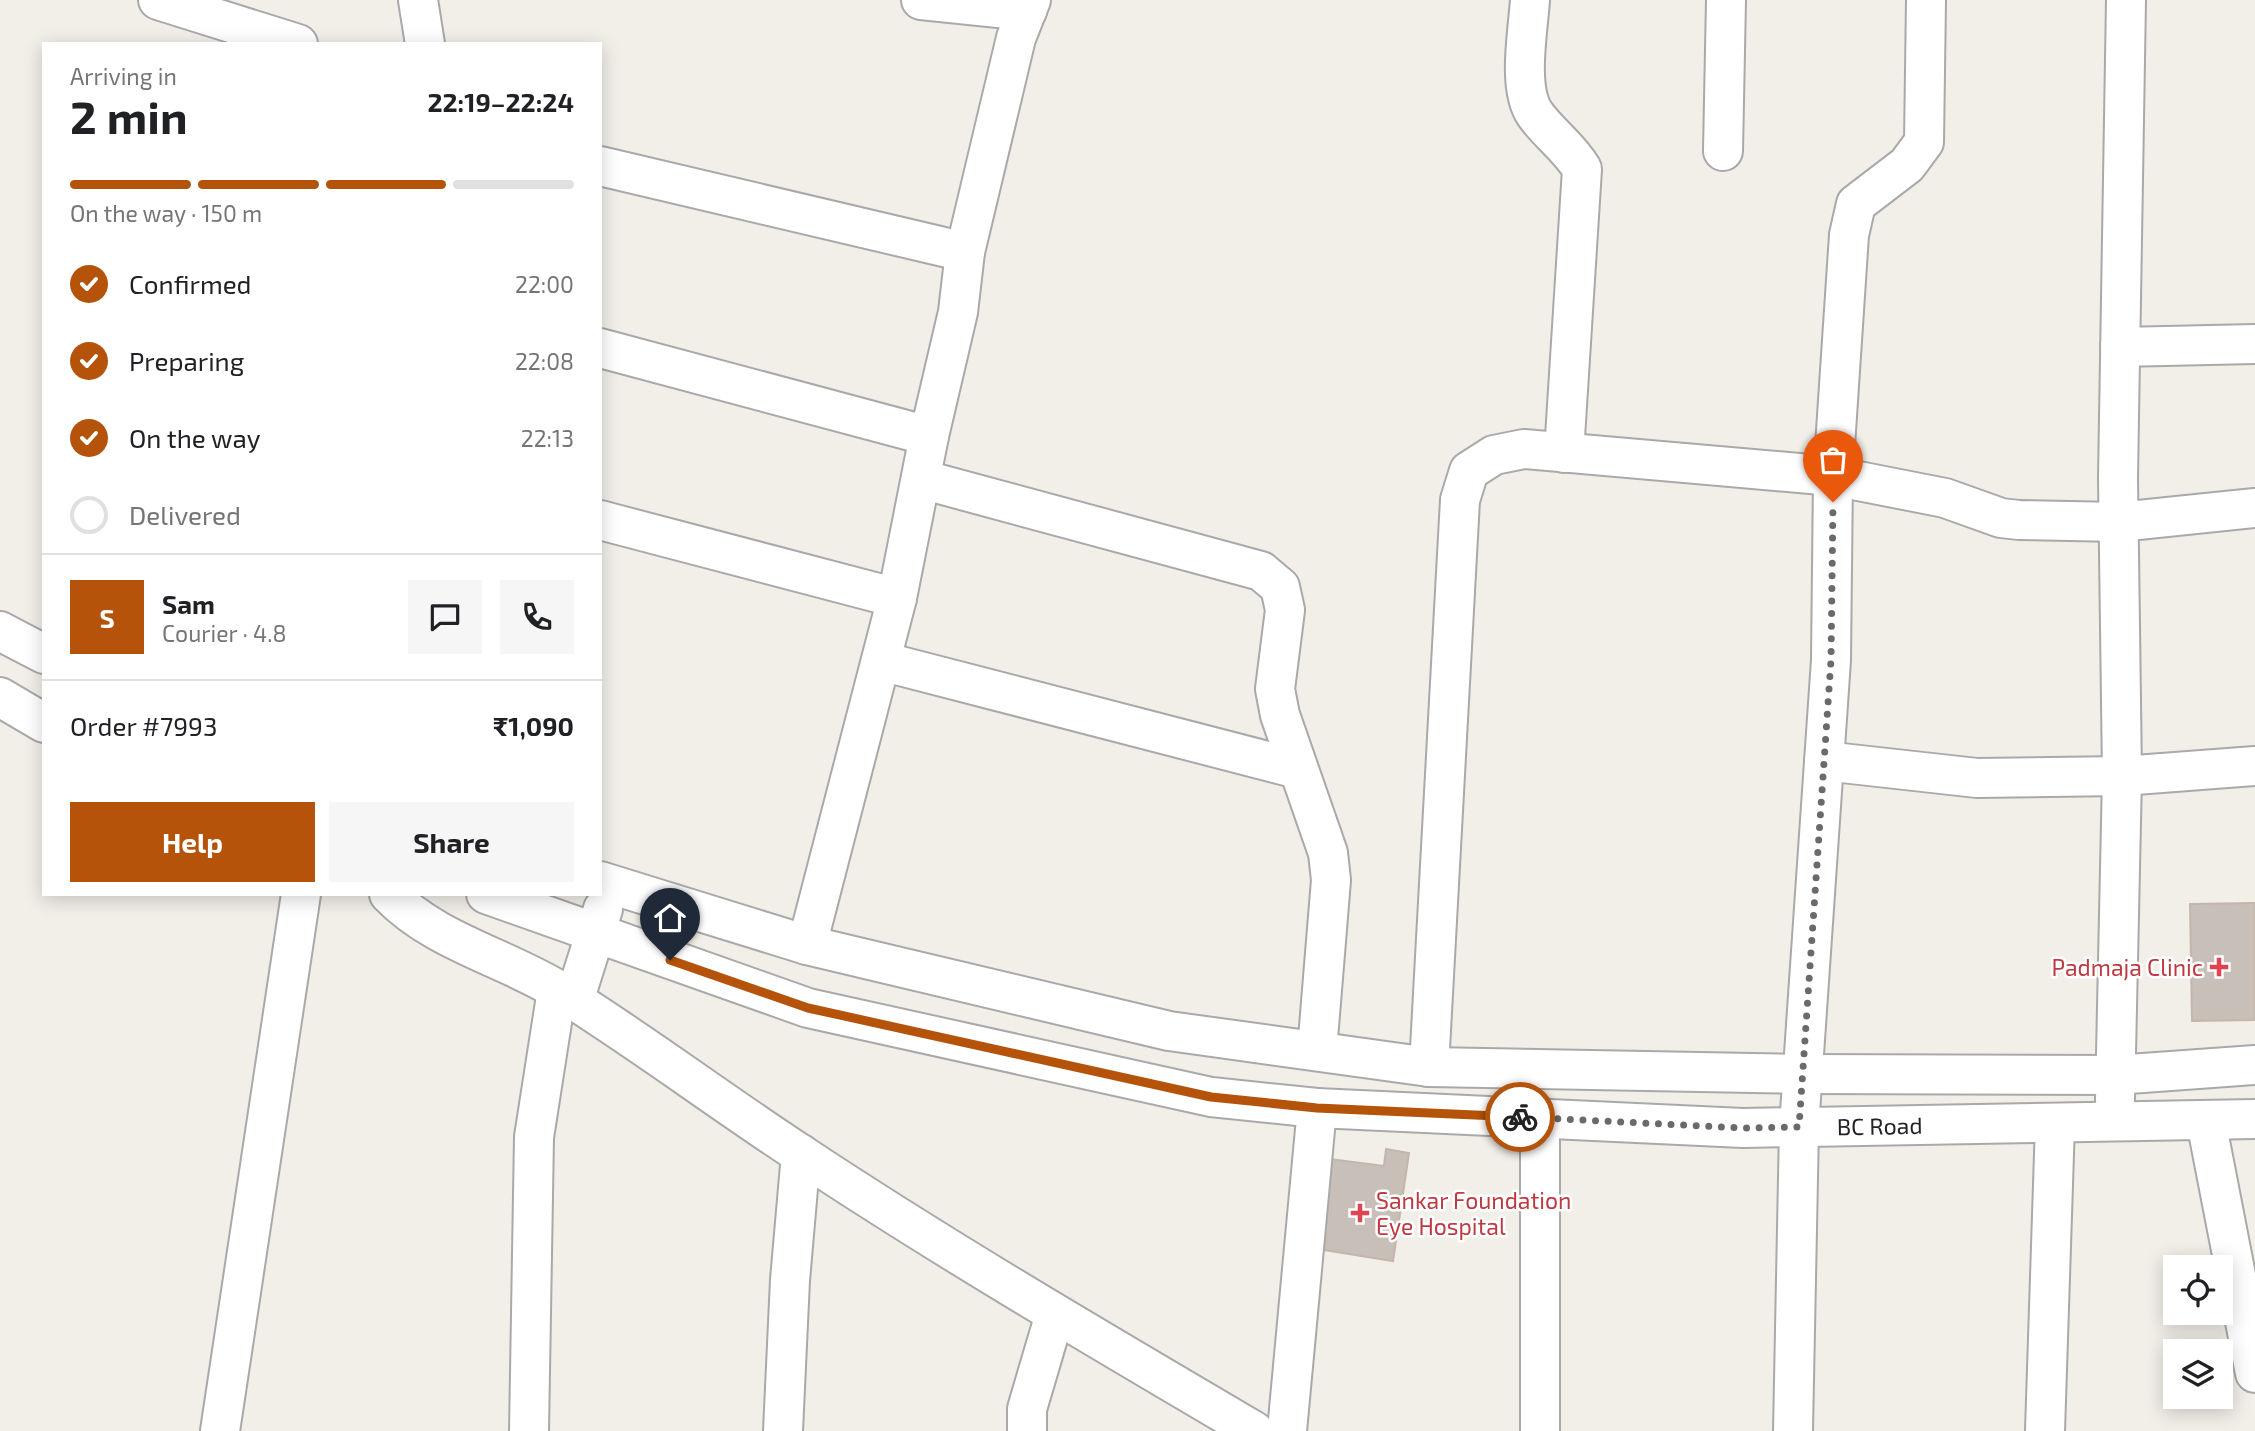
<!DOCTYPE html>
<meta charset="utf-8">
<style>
body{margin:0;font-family:"Exo 2",sans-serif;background:#f6f6f6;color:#202124;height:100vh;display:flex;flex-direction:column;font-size:26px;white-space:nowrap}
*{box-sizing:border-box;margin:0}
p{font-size:23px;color:#757577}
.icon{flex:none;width:38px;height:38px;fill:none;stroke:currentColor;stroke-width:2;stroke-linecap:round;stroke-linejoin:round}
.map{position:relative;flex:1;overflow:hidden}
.details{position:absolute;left:42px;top:42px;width:560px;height:854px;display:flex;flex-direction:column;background:#fff;border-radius:0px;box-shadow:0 4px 18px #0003}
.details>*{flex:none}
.fabs{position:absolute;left:2163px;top:1255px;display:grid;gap:14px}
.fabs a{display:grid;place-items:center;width:70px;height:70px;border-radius:0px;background:#fff;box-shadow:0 4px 18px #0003;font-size:35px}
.pin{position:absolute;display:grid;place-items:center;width:60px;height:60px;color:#fff;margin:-72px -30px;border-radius:50% 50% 50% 0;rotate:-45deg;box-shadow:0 0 7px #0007}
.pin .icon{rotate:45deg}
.courier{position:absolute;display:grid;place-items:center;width:70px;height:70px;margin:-35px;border:5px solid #b45309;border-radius:50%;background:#fff;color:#222;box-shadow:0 2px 9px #0007}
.summary em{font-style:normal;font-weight:700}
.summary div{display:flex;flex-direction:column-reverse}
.summary{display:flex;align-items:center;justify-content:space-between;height:119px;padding:0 28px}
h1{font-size:46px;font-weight:700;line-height:52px}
.bar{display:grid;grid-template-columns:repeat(4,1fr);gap:10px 7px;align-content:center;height:84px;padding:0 28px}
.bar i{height:9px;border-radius:5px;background:#e0e0e0}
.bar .active{background:#b45309}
.bar p{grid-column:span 4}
.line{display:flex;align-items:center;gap:18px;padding:0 28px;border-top:2px solid #e0e0e0}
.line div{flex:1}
.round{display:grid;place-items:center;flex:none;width:74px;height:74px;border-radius:0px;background:#f6f6f6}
ol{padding:0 28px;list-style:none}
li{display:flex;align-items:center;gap:21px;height:77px}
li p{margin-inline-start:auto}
li .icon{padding:7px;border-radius:50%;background:#b45309;color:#fff;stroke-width:4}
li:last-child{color:#757577}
li i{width:38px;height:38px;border:4px solid #e0e0e0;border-radius:50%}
.primary-button{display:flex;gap:14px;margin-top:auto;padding:14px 28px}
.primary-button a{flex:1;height:80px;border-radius:0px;background:#b45309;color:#fff;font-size:28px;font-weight:700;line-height:80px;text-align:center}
.primary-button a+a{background:#f6f6f6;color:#202124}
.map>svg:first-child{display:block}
</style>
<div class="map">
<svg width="2255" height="1431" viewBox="0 0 2255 1431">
<rect width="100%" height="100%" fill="#f2efe9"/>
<!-- building -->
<path fill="#c7bfb8" stroke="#c4b6ab" stroke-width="2" d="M 2255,903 L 2255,1020 L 2192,1021 L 2190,904 Z
M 1386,1149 L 1409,1153 L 1393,1261 L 1317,1249 L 1331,1159 L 1384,1166 Z"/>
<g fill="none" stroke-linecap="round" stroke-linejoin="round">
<!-- minor casing -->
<g stroke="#a9a9a9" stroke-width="42">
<g id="minor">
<path d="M 158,0 L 298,44"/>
<path d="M 418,0 L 425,44"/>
<path d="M 921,0 L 1027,11"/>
<path d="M 1530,0 C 1528,31 1517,88 1535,114 C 1549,134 1569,147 1582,169 L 1564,453"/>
<path d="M 1723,151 L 1726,0"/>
<path d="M 600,166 L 965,252"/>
<path d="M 2120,347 L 2255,344"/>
<path d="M 600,348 L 929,436"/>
<path d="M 921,479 L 1261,571 L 1280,587 L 1285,610 L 1275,689 L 1280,715 L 1328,853 L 1331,880 L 1317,1051"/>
<path d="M 600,520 L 897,598"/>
<path d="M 0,631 L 44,654"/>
<path d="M 881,661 L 1298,769"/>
<path d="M 0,697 L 44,723"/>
<path d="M 1824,761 L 1977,778 L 2122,776 L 2255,766"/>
<path d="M 600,881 L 807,945 L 1169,1031 L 1429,1067 L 1803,1074 L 2115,1075 L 2255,1065"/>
<path d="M 389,894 C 434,941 504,957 558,990 C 640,1041 718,1100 799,1153 C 947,1251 1101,1341 1254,1431"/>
<path id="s1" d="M 486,894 L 808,1008 L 1211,1097 L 1317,1108 L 1743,1128 L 2255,1119"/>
<path d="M 807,945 L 897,598 L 929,436 L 958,312 L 965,252 L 1016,38 L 1031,0"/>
<path d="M 574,1001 L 603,909"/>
<path d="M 1429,1067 L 1460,500 L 1469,471 L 1494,455 L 1524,449 L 1833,476 L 1945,498 L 2001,518 L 2019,520 L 2119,522 L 2255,508"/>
<path d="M 2115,1100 L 2122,776 L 2118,478 L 2126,0"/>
<path d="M 1540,1118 L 1540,1431"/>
<path d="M 2206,1121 L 2255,1373"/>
<path d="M 220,1431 L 301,894"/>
<path d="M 529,1431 L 534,1137 L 557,990"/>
<path d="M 783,1431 L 790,1280 L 801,1154"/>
<path d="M 1027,1431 L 1027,1409 L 1055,1314"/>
<path d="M 1287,1431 L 1317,1108"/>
<path d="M 1793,1431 L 1799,1127 L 1831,660 L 1833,476 L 1849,235 L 1856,204 L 1907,165 L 1924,142 L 1926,0"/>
<path d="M 2045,1431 L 2055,1123"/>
</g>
</g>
<!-- minor -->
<use href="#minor" stroke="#fff" stroke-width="38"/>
</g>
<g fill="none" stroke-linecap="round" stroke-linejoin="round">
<!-- done -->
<path stroke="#6b6a68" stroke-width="7" stroke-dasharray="0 12.6" d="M 1520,1117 L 1743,1128 L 1799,1127 L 1831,660 L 1833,502"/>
<!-- route -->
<path stroke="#b45309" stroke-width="9" d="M 670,960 L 808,1008 L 1211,1097 L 1317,1108 L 1520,1117"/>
</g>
<!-- markers -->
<g fill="#e0444e" stroke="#fff" stroke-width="2.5">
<path d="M2215.5 956.5h7v7h7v7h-7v7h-7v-7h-7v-7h7z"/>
<path d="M1356.5 1202.5h7v7h7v7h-7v7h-7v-7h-7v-7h7z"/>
</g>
<g text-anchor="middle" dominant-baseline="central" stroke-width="5" stroke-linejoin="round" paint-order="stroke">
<!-- health labels -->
<g font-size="23" fill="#be3a42" stroke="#fff" text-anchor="end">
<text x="2203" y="967">Padmaja Clinic</text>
<text x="1376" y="1200" text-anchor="start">Sankar Foundation<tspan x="1376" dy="26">Eye Hospital</tspan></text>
</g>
<!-- street labels -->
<g font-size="23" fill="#222" stroke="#fff">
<text stroke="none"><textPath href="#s1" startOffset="1424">BC Road</textPath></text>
</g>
</g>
</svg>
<div class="fabs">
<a><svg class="icon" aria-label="locate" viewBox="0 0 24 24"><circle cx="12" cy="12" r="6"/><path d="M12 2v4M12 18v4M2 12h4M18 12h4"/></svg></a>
<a><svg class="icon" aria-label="layers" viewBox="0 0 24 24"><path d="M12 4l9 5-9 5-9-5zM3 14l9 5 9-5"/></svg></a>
</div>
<div class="pin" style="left:1833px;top:502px;background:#ea580c"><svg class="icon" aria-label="bag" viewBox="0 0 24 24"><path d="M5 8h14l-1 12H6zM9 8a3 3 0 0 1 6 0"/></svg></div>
<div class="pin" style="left:670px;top:960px;background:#1f2937"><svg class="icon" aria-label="home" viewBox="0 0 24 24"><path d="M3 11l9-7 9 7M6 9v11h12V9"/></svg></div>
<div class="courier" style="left:1520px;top:1117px"><svg class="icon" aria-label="bike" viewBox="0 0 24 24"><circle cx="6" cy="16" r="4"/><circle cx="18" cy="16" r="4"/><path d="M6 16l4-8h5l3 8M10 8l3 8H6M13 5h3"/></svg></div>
<section class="details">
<div class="summary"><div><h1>2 min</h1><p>Arriving in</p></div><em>22:19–22:24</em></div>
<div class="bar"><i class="active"></i><i class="active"></i><i class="active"></i><i></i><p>On the way · 150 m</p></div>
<ol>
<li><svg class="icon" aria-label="check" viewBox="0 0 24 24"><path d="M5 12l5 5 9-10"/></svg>Confirmed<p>22:00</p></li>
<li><svg class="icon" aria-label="check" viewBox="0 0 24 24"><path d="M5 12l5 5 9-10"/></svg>Preparing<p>22:08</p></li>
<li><svg class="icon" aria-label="check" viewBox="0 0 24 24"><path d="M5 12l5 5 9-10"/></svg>On the way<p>22:13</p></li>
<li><i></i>Delivered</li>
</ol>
<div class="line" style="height:126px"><b class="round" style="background:#b45309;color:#fff">S</b><div><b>Sam</b><p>Courier · 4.8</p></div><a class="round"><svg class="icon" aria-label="chat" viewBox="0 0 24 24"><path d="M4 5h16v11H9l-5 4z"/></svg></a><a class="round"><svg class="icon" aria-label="phone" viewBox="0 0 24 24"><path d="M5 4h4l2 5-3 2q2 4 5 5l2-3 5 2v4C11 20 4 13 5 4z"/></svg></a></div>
<div class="line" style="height:91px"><div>Order #7993</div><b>₹1,090</b></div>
<div class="primary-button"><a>Help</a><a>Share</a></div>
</section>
</div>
